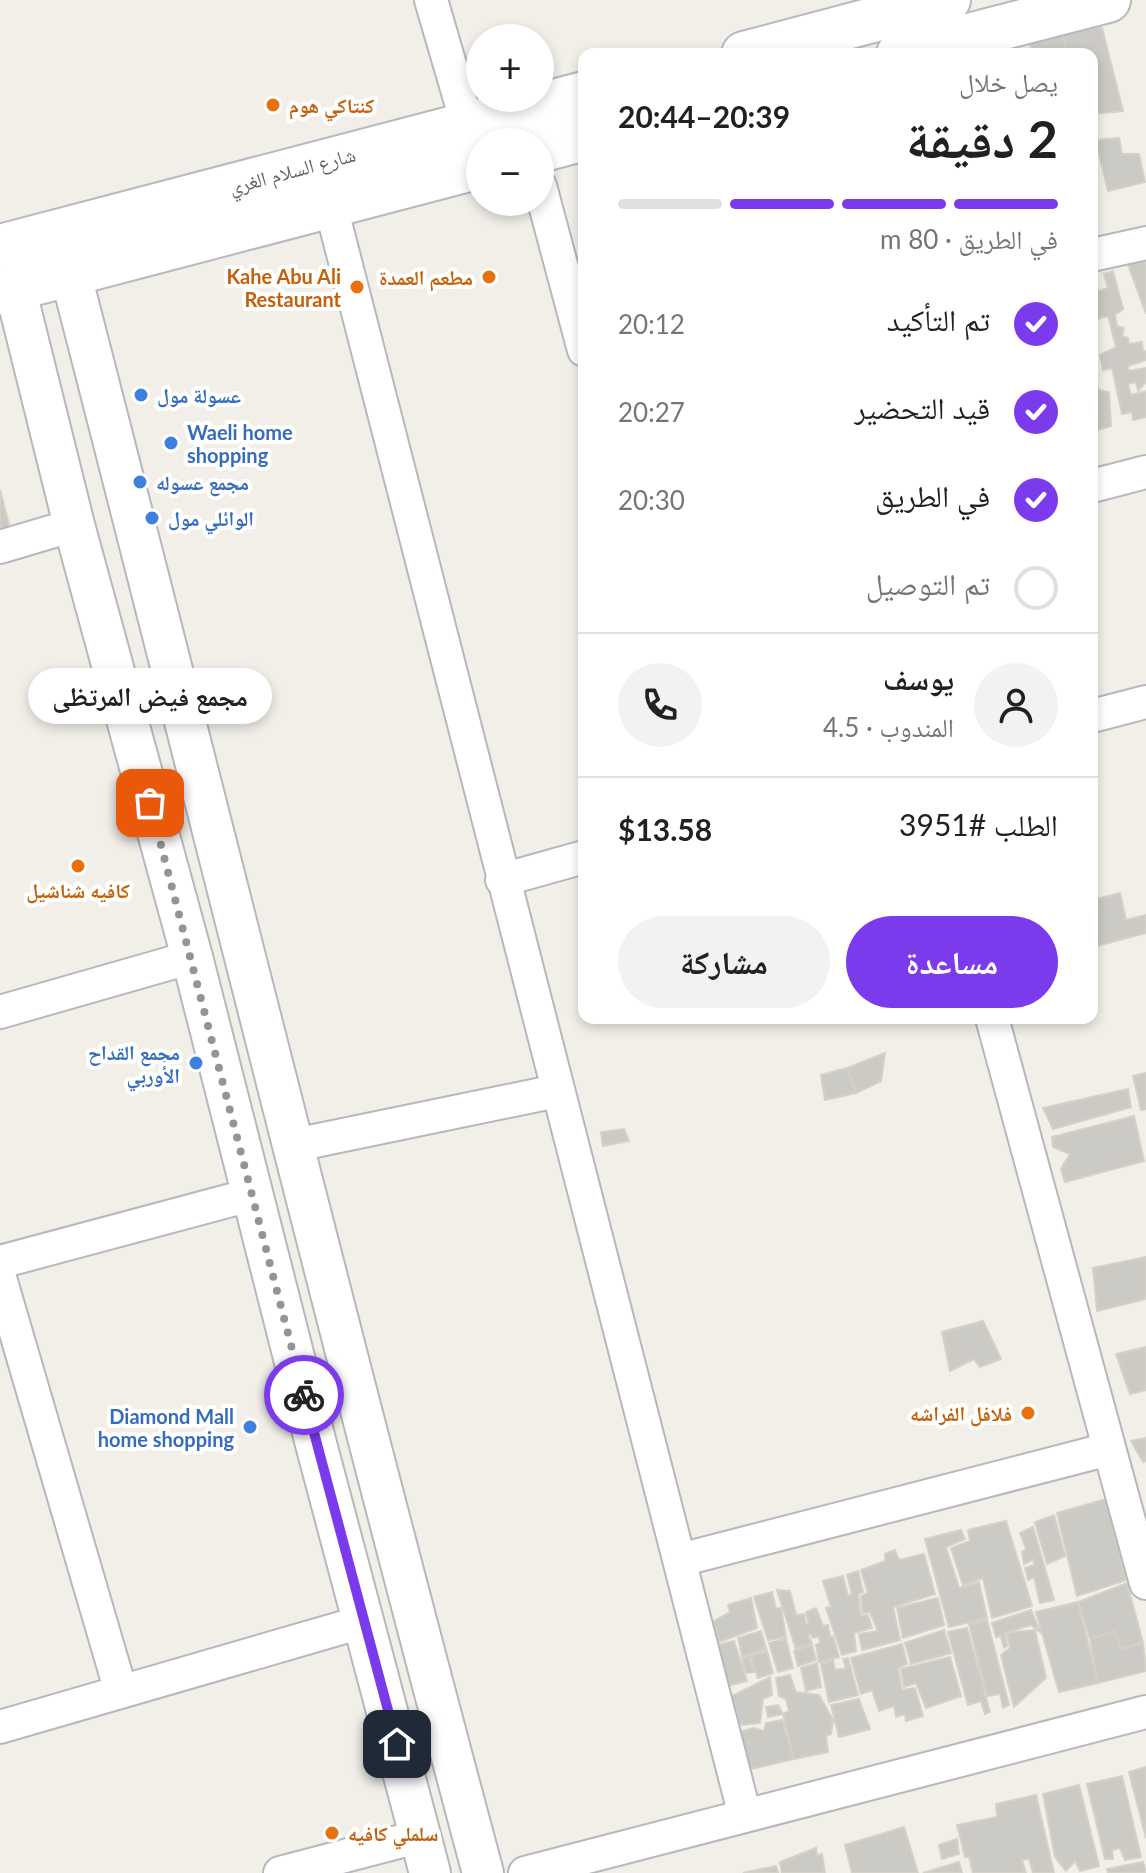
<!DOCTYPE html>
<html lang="ar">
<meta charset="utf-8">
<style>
body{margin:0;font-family:Lato,"Noto Naskh Arabic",sans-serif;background:#f2f2f2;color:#202124;direction:rtl;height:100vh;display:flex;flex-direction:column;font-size:30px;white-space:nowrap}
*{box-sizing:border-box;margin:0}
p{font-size:26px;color:#757577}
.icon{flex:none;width:44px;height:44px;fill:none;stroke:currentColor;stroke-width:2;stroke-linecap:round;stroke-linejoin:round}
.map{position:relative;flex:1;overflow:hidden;direction:ltr}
.drawer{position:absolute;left:578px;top:48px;width:520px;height:976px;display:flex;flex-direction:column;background:#fff;border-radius:16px;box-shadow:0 4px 12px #0003;direction:rtl}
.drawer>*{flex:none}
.tools{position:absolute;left:466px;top:24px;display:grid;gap:16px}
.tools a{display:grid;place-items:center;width:88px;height:88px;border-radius:50%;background:#fff;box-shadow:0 4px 12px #0003;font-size:40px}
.pin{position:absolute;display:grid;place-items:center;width:68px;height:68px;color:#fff;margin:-34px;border-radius:16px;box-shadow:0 4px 12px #0006}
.courier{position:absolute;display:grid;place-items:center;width:80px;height:80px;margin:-40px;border:6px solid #7c3aed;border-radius:50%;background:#fff;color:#222;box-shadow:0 2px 10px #0007}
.bubble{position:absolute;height:56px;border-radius:28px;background:#fff;box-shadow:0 4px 12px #0003;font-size:26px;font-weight:700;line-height:56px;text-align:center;direction:rtl}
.headline em{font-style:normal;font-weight:700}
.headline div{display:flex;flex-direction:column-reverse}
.headline{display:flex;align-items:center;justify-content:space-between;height:136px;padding:0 40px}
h1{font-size:52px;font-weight:700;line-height:60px}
.bar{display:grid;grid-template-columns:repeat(4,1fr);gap:12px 8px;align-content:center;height:96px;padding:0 40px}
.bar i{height:10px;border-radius:6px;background:#e0e0e0}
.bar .selected{background:#7c3aed}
.bar p{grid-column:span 4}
.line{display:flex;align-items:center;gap:20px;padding:0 40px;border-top:2px solid #e0e0e0}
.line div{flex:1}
.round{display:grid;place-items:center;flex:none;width:84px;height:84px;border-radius:42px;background:#f2f2f2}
ol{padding:0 40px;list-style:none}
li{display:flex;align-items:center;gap:24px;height:88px}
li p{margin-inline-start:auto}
li .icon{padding:8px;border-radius:50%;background:#7c3aed;color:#fff;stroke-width:4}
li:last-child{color:#757577}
li i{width:44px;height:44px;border:4px solid #e0e0e0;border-radius:50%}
.cta{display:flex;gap:16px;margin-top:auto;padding:16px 40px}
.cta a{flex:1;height:92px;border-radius:48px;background:#7c3aed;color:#fff;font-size:32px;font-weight:700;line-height:92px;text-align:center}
.cta a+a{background:#f2f2f2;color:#202124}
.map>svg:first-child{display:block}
</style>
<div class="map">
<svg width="1146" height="1873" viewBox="0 0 1146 1873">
<rect width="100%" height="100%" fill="#f1efe8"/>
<!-- building -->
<path fill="#cccac5" stroke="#d6d1c6" stroke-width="2" d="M 1061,28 L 1102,28 L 1123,111 L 1092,114 L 1092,54 L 1068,54 Z
M 1061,28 L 1068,54 L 1032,54 L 1028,34 Z
M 1119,138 L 1122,154 L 1139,154 L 1145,182 L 1108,191 L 1096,140 Z
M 1140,257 L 1146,258 L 1146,314 L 1128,264 L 1136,263 Z
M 1113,271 L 1123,309 L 1115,315 L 1117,326 L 1124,328 L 1122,336 L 1128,338 L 1129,344 L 1142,342 L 1143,353 L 1146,351 L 1146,360 L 1128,366 L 1128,371 L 1146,368 L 1146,382 L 1138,391 L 1136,382 L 1128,384 L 1131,395 L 1146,391 L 1146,417 L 1133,420 L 1132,412 L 1122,414 L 1112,368 L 1103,370 L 1100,355 L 1116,347 L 1108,316 L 1092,320 L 1092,293 L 1108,288 L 1104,274 Z
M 1092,377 L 1099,390 L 1109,392 L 1111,426 L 1092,432 Z
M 0,490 L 11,532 L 0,535 Z
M 1120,893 L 1126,920 L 1146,915 L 1146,933 L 1093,947 L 1092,900 Z
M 885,1053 L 881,1081 L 856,1093 L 847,1068 Z
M 847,1068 L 856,1093 L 825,1100 L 821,1075 Z
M 1146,1073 L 1146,1109 L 1141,1110 L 1133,1076 Z
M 1128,1089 L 1131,1107 L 1053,1129 L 1043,1108 Z
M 1134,1116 L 1144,1161 L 1065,1182 L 1061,1169 L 1070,1154 L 1053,1147 L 1052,1137 Z
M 624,1129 L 629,1141 L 603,1146 L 601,1132 Z
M 1146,1257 L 1146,1299 L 1097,1311 L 1093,1268 Z
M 983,1321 L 1001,1359 L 980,1367 L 974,1359 L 950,1371 L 942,1332 Z
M 1146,1347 L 1146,1390 L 1130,1394 L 1116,1354 Z
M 1146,1438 L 1146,1461 L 1143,1462 L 1131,1441 Z
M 1106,1499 L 1126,1580 L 1077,1596 L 1057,1513 Z
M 1054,1515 L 1065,1556 L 1047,1564 L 1035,1522 Z
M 1006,1521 L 1032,1606 L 992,1618 L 983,1578 L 963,1585 L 951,1548 L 970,1541 L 968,1530 Z
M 1033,1527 L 1054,1600 L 1040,1603 L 1034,1577 L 1028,1580 L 1025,1568 L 1034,1565 L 1034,1559 L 1024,1564 L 1022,1552 L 1026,1549 L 1020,1533 Z
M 961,1530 L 965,1539 L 946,1547 L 959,1588 L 979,1582 L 987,1618 L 949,1627 L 925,1539 Z
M 895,1550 L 899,1560 L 924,1554 L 935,1594 L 893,1607 L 900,1640 L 862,1650 L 859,1634 L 878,1631 L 870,1612 L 863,1613 L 861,1596 L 868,1593 L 861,1570 L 885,1561 L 885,1554 Z
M 858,1571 L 863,1592 L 858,1594 L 861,1616 L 868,1615 L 872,1628 L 854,1633 L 856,1651 L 842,1655 L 826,1608 L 831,1607 L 823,1581 L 843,1576 L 848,1596 L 852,1594 L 847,1575 Z
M 1127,1583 L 1143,1643 L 1121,1649 L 1115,1631 L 1090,1639 L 1078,1602 Z
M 777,1590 L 790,1591 L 796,1615 L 804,1614 L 806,1624 L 809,1624 L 806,1612 L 816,1608 L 823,1626 L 828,1625 L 830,1637 L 833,1636 L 839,1657 L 819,1662 L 816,1645 L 820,1643 L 819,1636 L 813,1638 L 811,1634 L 808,1635 L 812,1643 L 796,1649 Z
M 772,1592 L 776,1609 L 781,1608 L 786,1637 L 768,1640 L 754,1597 Z
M 751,1598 L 757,1628 L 719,1642 L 714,1621 L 730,1612 L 728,1605 Z
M 938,1598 L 944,1625 L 903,1638 L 897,1608 Z
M 1078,1602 L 1098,1683 L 1059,1692 L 1036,1612 Z
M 1031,1610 L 1040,1632 L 1031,1625 L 1005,1633 L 1007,1646 L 1004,1648 L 1001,1636 L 996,1637 L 992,1623 Z
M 987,1620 L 1009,1705 L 1003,1708 L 1000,1694 L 987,1696 L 969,1624 Z
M 967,1628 L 990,1712 L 985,1714 L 981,1701 L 968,1705 L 948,1632 Z
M 944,1630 L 951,1653 L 911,1664 L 905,1643 Z
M 1035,1630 L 1046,1678 L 1014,1707 L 1001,1655 L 1010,1648 L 1007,1633 Z
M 761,1631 L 766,1649 L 742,1656 L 738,1638 Z
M 1115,1631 L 1121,1649 L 1143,1643 L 1146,1671 L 1098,1683 L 1090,1639 Z
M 786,1639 L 793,1668 L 778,1672 L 769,1643 Z
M 734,1641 L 747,1681 L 727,1686 L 718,1645 Z
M 902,1644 L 907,1664 L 898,1668 L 902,1690 L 915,1688 L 923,1716 L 906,1721 L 905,1714 L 896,1717 L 894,1706 L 879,1711 L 872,1690 L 861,1694 L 851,1658 Z
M 812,1645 L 816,1660 L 798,1666 L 794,1651 Z
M 767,1651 L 773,1673 L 758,1678 L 750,1656 Z
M 748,1656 L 754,1672 L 746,1673 L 742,1658 Z
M 950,1657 L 961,1696 L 926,1708 L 916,1683 L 904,1687 L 901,1669 Z
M 848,1658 L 858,1695 L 829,1702 L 821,1664 L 833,1660 L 835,1670 L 846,1668 L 843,1659 Z
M 817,1663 L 821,1687 L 806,1691 L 801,1668 Z
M 790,1675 L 796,1692 L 819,1695 L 833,1720 L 831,1734 L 826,1736 L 828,1752 L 794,1759 L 783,1714 L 789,1711 L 786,1699 L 779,1696 L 776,1678 Z
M 770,1677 L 772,1695 L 763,1699 L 760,1723 L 740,1725 L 732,1696 Z
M 859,1699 L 870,1729 L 839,1737 L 831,1705 Z
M 778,1705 L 783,1714 L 768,1717 L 766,1707 Z
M 782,1720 L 794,1759 L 747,1770 L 739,1732 L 754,1728 L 764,1731 L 766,1723 Z
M 1146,1767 L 1146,1838 L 1129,1772 Z
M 1122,1776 L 1141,1857 L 1125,1860 L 1120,1848 L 1112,1850 L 1113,1859 L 1105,1859 L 1087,1784 Z
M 1079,1785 L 1099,1866 L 1080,1871 L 1075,1861 L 1066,1871 L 1055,1857 L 1043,1794 Z
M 1036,1795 L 1054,1873 L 1033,1873 L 1029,1859 L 1022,1860 L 1026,1873 L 973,1873 L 969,1857 L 965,1857 L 957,1825 L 997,1817 L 996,1804 Z
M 904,1827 L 918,1873 L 852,1873 L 845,1845 Z
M 957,1839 L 959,1854 L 942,1859 L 939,1845 Z
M 816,1848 L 817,1856 L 822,1854 L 825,1873 L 782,1873 L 780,1862 Z
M 959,1862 L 962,1873 L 923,1873 Z
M 1143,1862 L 1146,1873 L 1108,1873 L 1107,1869 Z
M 776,1866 L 778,1873 L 743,1873 Z"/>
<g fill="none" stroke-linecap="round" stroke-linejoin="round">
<!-- minor casing -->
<g stroke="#b5b8bc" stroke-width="36">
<path id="minor" d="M 431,0 L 467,123
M 540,186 L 584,350
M 330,203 L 745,1816
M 1092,255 L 1146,243
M 1092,486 L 1146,472
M 0,547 L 74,525
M 1092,716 L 1146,702
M 502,880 L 584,857
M 0,1012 L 192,957
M 992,1018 L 1146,1583
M 295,1145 L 557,1091
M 0,1262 L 254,1194
M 0,1278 L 121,1692
M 680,1560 L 1109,1449
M 0,1727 L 365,1621
M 280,1873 L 421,1836
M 525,1873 L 1146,1712"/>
</g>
<!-- tertiary casing -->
<g stroke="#b5b8bc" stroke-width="44">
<path id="tertiary" d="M 70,272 C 208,806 340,1341 483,1873
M 15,288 L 74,525 L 192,957 L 316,1444 L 430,1873"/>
</g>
<!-- secondary casing -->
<g stroke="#b6babf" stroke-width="48">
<path id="secondary" d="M 744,54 L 948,0
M 899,54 L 1108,0
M 540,150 L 584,138
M 0,247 L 584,94
M 0,292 L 480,166"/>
</g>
<!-- minor -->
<use href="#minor" stroke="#fff" stroke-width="32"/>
<!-- tertiary -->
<use href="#tertiary" stroke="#fff" stroke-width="40"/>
<!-- secondary -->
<use href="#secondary" stroke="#fff" stroke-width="44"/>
</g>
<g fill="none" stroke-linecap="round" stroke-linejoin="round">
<!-- done -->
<path stroke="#929495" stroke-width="8" stroke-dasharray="0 14.4" d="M 150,803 L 304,1395"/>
<!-- route -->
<path stroke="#7c3aed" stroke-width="10" d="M 304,1395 L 397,1744"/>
</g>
<!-- markers -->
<g fill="#e8710a" stroke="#fff" stroke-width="3">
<circle cx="273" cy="105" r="8"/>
<circle cx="489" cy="277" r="8"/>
<circle cx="357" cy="287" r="8"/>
<circle cx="78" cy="866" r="8"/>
<circle cx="1028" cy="1413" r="8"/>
<circle cx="332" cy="1833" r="8"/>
</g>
<g fill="#3f7fe0" stroke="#fff" stroke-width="3">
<circle cx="141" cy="395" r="8"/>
<circle cx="171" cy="443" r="8"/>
<circle cx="140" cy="482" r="8"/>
<circle cx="152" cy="518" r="8"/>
<circle cx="196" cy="1063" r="8"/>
<circle cx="250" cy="1427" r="8"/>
</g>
<g text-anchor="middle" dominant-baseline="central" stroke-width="8" stroke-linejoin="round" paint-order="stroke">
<!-- food labels -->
<g font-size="20" font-weight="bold" fill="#c56008" stroke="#fff" text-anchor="end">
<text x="289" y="105" text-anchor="start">كنتاكي هوم</text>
<text x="341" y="276">Kahe Abu Ali<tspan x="341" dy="23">Restaurant</tspan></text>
<text x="473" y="277">مطعم العمدة</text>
<text x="78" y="890" text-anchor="middle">كافيه شناشيل</text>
<text x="1012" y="1413">فلافل الفراشه</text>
<text x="348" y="1833" text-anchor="start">سلملي كافيه</text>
</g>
<!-- street labels -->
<g font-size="20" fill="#5f6368" stroke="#fff">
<text transform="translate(292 170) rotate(-15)">شارع السلام الغري</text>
</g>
<!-- shop labels -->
<g font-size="20" font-weight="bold" fill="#366cbe" stroke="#fff" text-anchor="start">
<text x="157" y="395">عسولة مول</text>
<text x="187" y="432">Waeli home<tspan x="187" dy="23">shopping</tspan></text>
<text x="156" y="482">مجمع عسوله</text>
<text x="168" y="518">الوائلي مول</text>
<text x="180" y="1052" text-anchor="end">مجمع القداح<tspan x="180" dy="23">الأوربي</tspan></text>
<text x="234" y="1416" text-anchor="end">Diamond Mall<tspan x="234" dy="23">home shopping</tspan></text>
</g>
</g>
</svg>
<div class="tools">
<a>+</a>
<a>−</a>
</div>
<div class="pin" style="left:150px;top:803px;background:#ea580c"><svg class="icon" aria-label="bag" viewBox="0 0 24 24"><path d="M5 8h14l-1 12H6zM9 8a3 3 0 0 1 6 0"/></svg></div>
<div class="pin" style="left:397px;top:1744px;background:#1f2937"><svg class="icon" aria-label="home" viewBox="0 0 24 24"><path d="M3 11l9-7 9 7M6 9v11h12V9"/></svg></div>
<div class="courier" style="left:304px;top:1395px"><svg class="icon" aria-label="bike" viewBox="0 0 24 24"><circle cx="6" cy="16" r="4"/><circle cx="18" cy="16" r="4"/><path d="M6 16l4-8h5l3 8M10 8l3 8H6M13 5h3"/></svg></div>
<div class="bubble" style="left:28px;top:668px;width:244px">مجمع فيض المرتظى</div>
<section class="drawer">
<div class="headline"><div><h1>2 دقيقة</h1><p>يصل خلال</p></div><em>20:39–20:44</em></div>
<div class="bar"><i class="selected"></i><i class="selected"></i><i class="selected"></i><i></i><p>في الطريق · 80 m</p></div>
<ol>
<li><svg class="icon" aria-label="check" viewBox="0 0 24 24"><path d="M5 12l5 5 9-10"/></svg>تم التأكيد<p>20:12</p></li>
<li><svg class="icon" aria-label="check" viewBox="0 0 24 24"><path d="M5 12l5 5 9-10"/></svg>قيد التحضير<p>20:27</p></li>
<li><svg class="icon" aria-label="check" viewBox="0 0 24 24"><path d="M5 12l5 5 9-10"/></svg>في الطريق<p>20:30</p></li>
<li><i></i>تم التوصيل</li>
</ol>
<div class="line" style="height:144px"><a class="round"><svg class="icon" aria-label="person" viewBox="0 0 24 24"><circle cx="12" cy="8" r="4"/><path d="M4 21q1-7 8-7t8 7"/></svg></a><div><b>يوسف</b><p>المندوب · 4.5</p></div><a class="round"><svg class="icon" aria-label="phone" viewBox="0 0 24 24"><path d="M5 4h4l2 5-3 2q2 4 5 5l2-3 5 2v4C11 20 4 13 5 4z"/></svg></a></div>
<div class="line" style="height:104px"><div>الطلب #3951</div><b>$13.58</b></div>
<div class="cta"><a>مساعدة</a><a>مشاركة</a></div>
</section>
</div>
